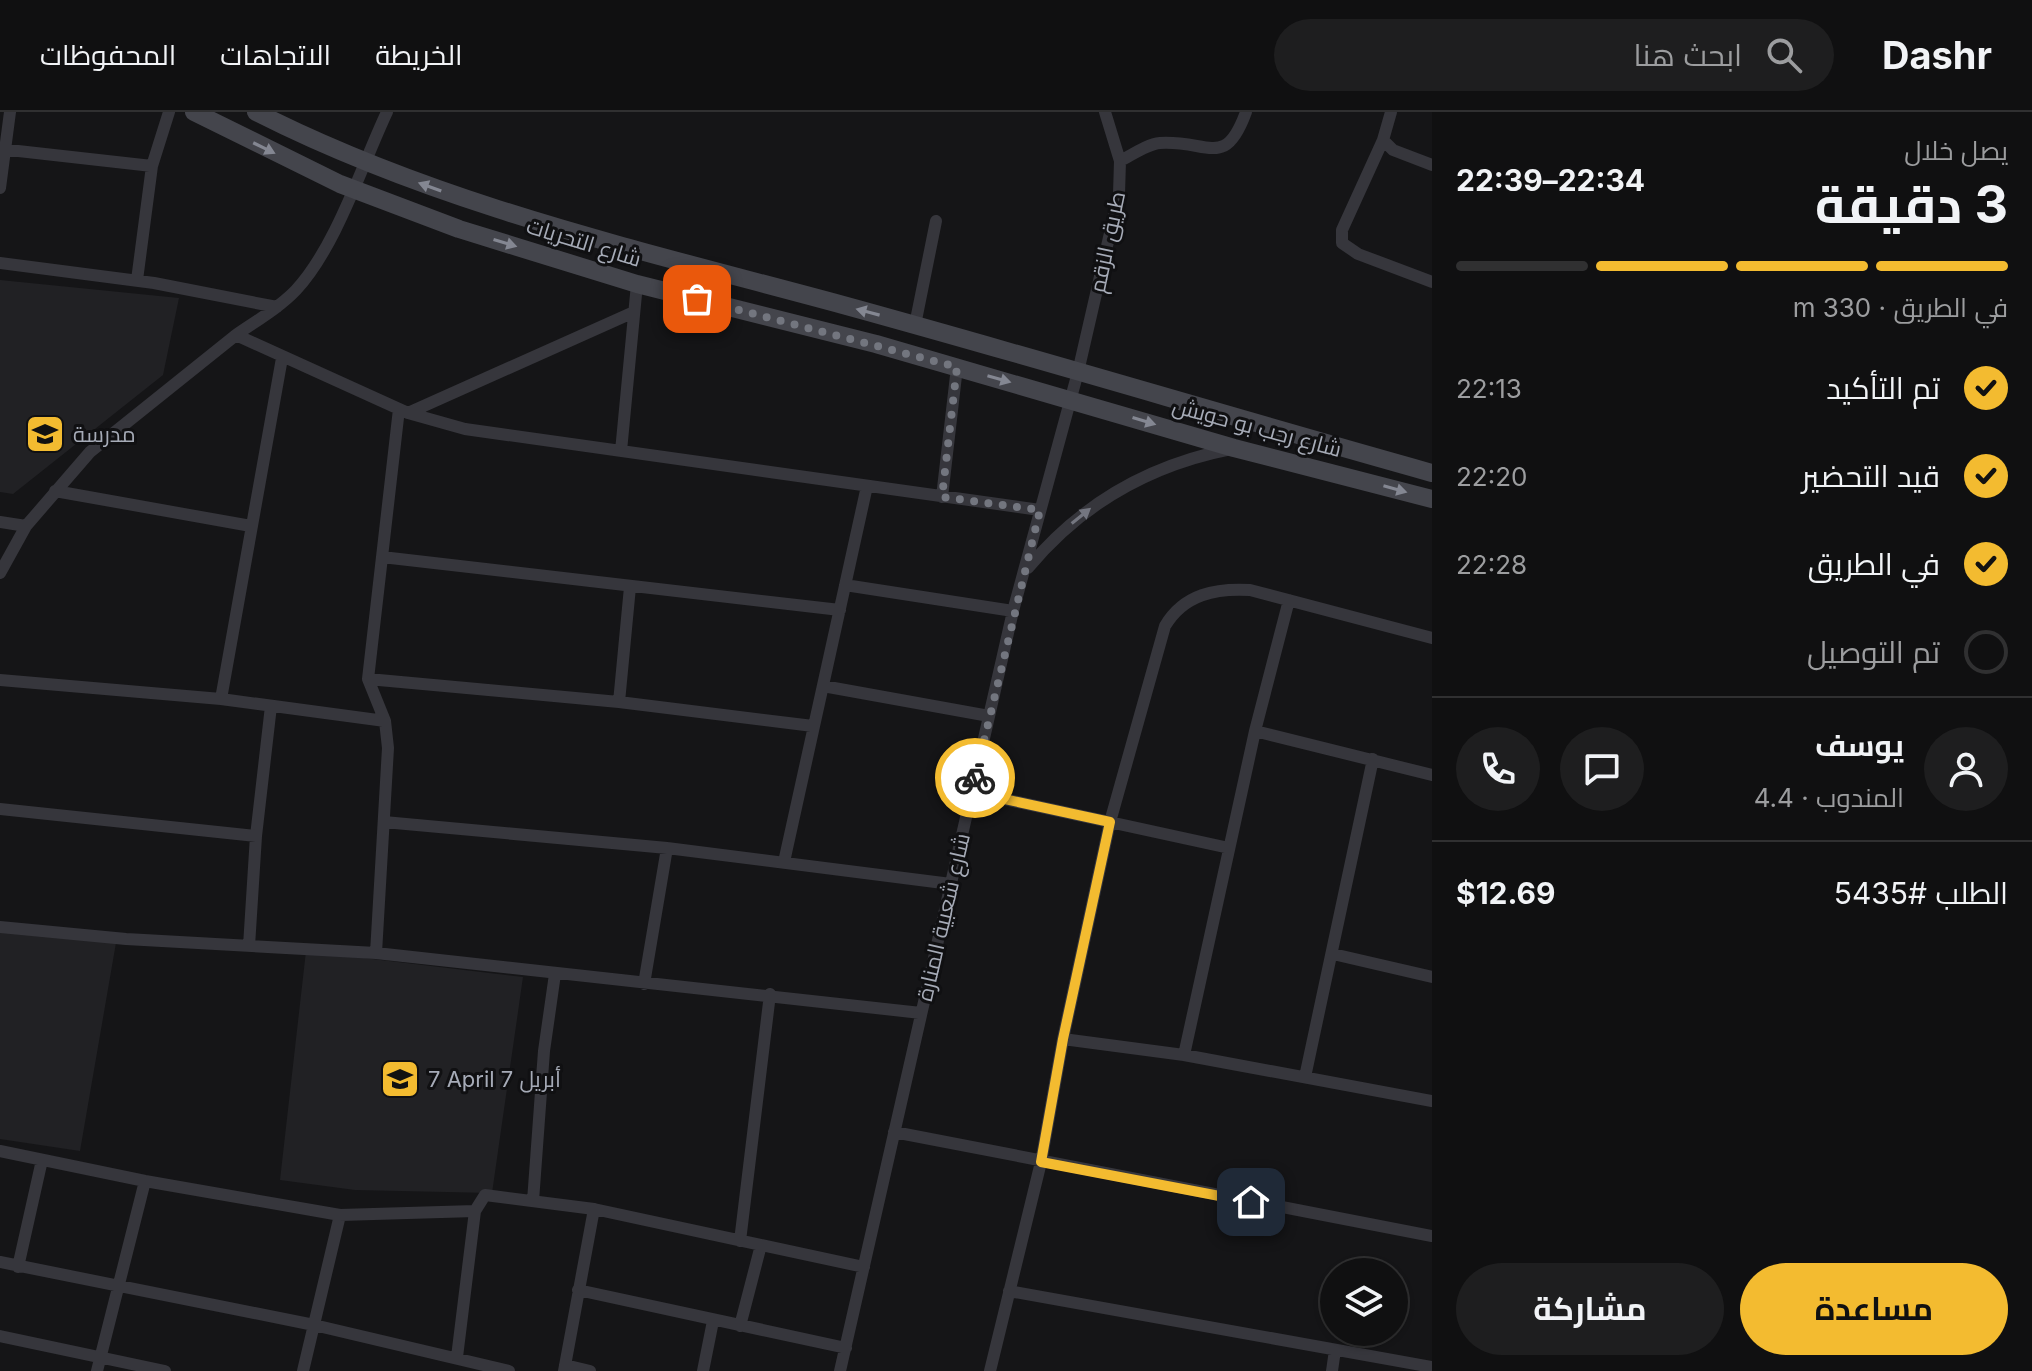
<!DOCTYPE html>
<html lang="ar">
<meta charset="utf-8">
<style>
body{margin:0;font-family:Inter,Cairo,sans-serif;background:#1e1e1f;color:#f1f3f6;direction:rtl;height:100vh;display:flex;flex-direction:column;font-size:30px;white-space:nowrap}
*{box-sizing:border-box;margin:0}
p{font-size:26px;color:#9c9d9f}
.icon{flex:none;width:44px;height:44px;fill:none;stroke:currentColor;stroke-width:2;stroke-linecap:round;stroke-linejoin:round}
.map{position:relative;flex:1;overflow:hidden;direction:ltr}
.sheet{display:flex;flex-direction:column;background:#101011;width:600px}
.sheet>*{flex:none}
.controls{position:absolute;left:1320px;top:1146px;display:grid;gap:16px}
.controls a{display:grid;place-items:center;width:88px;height:88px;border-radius:50%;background:#101011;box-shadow:0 2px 6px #0004,0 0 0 2px #303031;font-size:40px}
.pin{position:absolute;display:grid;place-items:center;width:68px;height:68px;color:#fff;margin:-34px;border-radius:16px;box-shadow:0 4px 12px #0006}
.courier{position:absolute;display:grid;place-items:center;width:80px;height:80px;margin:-40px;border:6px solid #f3bb30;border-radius:50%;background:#fff;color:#222;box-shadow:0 2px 10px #0007}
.overview em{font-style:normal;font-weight:700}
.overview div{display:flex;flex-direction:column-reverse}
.overview{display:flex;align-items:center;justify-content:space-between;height:136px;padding:0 24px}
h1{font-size:52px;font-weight:700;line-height:60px}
.bar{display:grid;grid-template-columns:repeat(4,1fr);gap:12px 8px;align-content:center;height:96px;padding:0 24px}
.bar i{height:10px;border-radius:6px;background:#303031}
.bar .selected{background:#f3bb30}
.bar p{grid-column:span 4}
.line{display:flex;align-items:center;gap:20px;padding:0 24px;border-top:2px solid #303031}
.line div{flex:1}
.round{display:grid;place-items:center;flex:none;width:84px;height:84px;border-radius:42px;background:#1e1e1f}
ol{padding:0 24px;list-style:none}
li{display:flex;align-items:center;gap:24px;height:88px}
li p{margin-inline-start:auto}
li .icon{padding:8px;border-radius:50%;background:#f3bb30;color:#111;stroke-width:4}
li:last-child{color:#9c9d9f}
li i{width:44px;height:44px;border:4px solid #303031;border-radius:50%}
.primary-button{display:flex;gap:16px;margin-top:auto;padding:16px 24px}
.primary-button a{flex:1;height:92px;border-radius:48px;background:#f3bb30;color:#111;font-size:32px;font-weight:700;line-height:92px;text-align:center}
.primary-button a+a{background:#1e1e1f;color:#f1f3f6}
header{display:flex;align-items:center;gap:48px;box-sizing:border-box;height:112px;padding:0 40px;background:#101011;border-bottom:2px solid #303031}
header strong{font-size:38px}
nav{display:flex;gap:44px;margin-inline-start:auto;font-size:28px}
.search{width:560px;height:72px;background:#1e1e1f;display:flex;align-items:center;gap:20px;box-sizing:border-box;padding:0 28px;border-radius:44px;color:#9c9d9f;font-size:30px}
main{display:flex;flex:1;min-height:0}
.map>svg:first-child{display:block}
</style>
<header>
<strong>Dashr</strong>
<div class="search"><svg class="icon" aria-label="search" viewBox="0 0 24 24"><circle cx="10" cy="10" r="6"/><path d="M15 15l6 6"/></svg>ابحث هنا</div>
<nav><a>الخريطة</a><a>الاتجاهات</a><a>المحفوظات</a></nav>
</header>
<main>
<section class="sheet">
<div class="overview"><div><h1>3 دقيقة</h1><p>يصل خلال</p></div><em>22:34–22:39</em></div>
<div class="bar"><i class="selected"></i><i class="selected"></i><i class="selected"></i><i></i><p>في الطريق · 330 m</p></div>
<ol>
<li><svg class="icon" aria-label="check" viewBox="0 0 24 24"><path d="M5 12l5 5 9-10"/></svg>تم التأكيد<p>22:13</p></li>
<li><svg class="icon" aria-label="check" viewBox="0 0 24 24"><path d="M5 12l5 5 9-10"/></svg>قيد التحضير<p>22:20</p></li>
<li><svg class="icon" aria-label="check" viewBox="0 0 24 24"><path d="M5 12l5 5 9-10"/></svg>في الطريق<p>22:28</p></li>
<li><i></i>تم التوصيل</li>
</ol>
<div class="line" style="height:144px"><a class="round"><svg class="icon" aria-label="person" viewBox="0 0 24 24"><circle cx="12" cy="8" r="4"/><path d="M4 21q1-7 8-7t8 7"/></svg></a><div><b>يوسف</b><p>المندوب · 4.4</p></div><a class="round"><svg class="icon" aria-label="chat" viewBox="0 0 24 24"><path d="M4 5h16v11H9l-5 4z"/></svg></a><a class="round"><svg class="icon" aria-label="phone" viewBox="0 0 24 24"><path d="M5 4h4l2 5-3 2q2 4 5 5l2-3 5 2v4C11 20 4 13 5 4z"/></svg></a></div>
<div class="line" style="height:104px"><div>الطلب #5435</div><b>$12.69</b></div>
<div class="primary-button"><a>مساعدة</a><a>مشاركة</a></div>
</section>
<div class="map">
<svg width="1432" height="1259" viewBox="0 0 1432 1259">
<rect width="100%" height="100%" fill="#151517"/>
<!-- built -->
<path fill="#212124" d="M 0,168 L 179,186 L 163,263 L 13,382 L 0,380 Z
M 0,814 L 117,825 L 80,1039 L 0,1027 Z
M 306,839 L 523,865 L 492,1081 L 355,1078 L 280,1068 Z"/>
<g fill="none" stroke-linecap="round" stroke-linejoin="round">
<!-- street -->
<path stroke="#36363c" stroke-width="12" d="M 387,0 C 362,53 336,135 296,178 C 279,196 256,209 236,223 L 408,301 L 465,317 L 1040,398
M 1391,0 L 1383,28 L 1342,118 L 1342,131 L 1358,142 L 1432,170
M 1383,28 L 1393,38 L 1432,53
M 0,37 L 152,54
M 1120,49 C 1132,43 1147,32 1160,31 C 1209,28 1225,58 1246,0
M 0,76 L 10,0
M 0,151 L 154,171 L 277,195
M 137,168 L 152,54 L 169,0
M 915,213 L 936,109
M 408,301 L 634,200
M 621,339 L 637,172
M 55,379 L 251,414
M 942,385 L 957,255
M 0,410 L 26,414
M 382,445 L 840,498
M 1028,456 C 1081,392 1149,353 1231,337
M 0,461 L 26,414 L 90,340 L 236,223
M 845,473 L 1013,499
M 368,567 L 619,590 L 813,614
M 0,568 L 221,587 L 385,609
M 823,574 L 989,604
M 221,587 L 282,246
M 619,590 L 630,475
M 1255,619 L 1432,663
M 972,680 L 1229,736
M 0,697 L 256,724
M 384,710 L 667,736 L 951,772
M 784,750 L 867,374
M 0,815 L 126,827 L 376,841 L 921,901
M 249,834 L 256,724 L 271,594
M 376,841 L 388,636 L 385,609 L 368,567 L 399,297
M 1333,842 L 1432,865
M 644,872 L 667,736
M 1063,927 L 1184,943 L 1432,989
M 1184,943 L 1255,619 L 1289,488
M 1305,965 L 1373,647
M 894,1020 L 1432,1124
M 0,1039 L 145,1069 L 340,1103 L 475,1099
M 533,1089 L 544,939 L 555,862
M 740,1129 L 770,882
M 0,1150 L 314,1213 L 509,1259
M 18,1155 L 42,1048
M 578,1178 L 846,1236
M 1009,1179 L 1432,1255
M 740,1214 L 761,1133
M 0,1224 L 165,1259
M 457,1245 L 475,1099 L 485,1083 L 594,1097 L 864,1155
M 565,1253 L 590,1259
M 97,1259 L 145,1069
M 303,1259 L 340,1103
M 564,1259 L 594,1097
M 703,1259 L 713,1209
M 840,1259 L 1013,499 L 1078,260 L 1119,82 L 1120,49 L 1105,0
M 990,1259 L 1041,1050 L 1063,927 L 1110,710 L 1165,514 C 1184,482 1216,476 1250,478 L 1432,526
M 1332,1259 L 1335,1238"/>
<!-- secondary -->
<path stroke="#44454c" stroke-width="18" d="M 194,0 L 340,72 L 459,117 L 637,172 L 876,232 L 1234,336 L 1432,387
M 256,0 C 441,94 644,139 843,193 C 1040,247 1235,306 1432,361"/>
</g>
<!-- one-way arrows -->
<defs><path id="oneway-solid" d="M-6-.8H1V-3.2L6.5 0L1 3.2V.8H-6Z" transform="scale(2)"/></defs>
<g fill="#848792">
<use href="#oneway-solid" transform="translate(264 36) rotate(26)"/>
<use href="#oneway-solid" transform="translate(430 75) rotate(-160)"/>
<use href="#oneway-solid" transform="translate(505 131) rotate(17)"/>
<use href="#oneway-solid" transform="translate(868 200) rotate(-165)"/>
<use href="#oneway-solid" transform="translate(999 267) rotate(16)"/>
<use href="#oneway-solid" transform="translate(1144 309) rotate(17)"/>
<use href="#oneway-solid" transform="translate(1395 377) rotate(16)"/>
</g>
<use fill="#747680" href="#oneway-solid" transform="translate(1081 404) rotate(-39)"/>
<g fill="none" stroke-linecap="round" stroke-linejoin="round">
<!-- done -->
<path stroke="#73767f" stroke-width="8" stroke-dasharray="0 14.4" d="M 697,187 L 957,255 L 942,385 L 1040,398 L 975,666"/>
<!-- route -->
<path stroke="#f3bb30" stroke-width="10" d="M 975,666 L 972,680 L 1110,710 L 1063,927 L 1041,1050 L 1251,1090"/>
</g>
<!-- icons -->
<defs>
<g id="school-square" transform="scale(2)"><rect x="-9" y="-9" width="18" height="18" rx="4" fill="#f3bb30" stroke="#101012"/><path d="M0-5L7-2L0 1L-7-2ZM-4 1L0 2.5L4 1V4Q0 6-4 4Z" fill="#111"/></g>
</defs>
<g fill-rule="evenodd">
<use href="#school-square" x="45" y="322"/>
<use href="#school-square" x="400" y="967"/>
</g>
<g text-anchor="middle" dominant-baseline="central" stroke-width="6" stroke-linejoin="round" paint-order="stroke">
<!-- street labels -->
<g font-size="22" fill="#a6abb7" stroke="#101012">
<text transform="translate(584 130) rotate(17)">شارع التحريات</text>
<text transform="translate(1107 130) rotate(-78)">طريق الزقم</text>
<text transform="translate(1257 315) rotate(15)">شارع رجب بو حويش</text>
<text transform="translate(943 805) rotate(-77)">شارع شعبية المنارة</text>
</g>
<!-- poi labels -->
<g font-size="22" fill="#a6abb7" stroke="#101012" text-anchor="start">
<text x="73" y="322">مدرسة</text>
<text x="428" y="967">7 April 7 أبريل</text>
</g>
</g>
</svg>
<div class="controls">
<a><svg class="icon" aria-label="layers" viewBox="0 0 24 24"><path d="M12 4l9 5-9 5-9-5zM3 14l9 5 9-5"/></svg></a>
</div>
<div class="pin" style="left:697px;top:187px;background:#ea580c"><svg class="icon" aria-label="bag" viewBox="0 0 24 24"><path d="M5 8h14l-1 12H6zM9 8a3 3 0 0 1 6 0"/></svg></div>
<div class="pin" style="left:1251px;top:1090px;background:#1f2937"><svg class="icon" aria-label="home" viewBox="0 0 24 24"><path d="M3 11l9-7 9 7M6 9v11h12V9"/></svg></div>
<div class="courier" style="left:975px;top:666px"><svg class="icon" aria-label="bike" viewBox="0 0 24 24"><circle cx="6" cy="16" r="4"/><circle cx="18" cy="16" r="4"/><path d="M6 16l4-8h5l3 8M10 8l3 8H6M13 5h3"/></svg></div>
</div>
</main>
